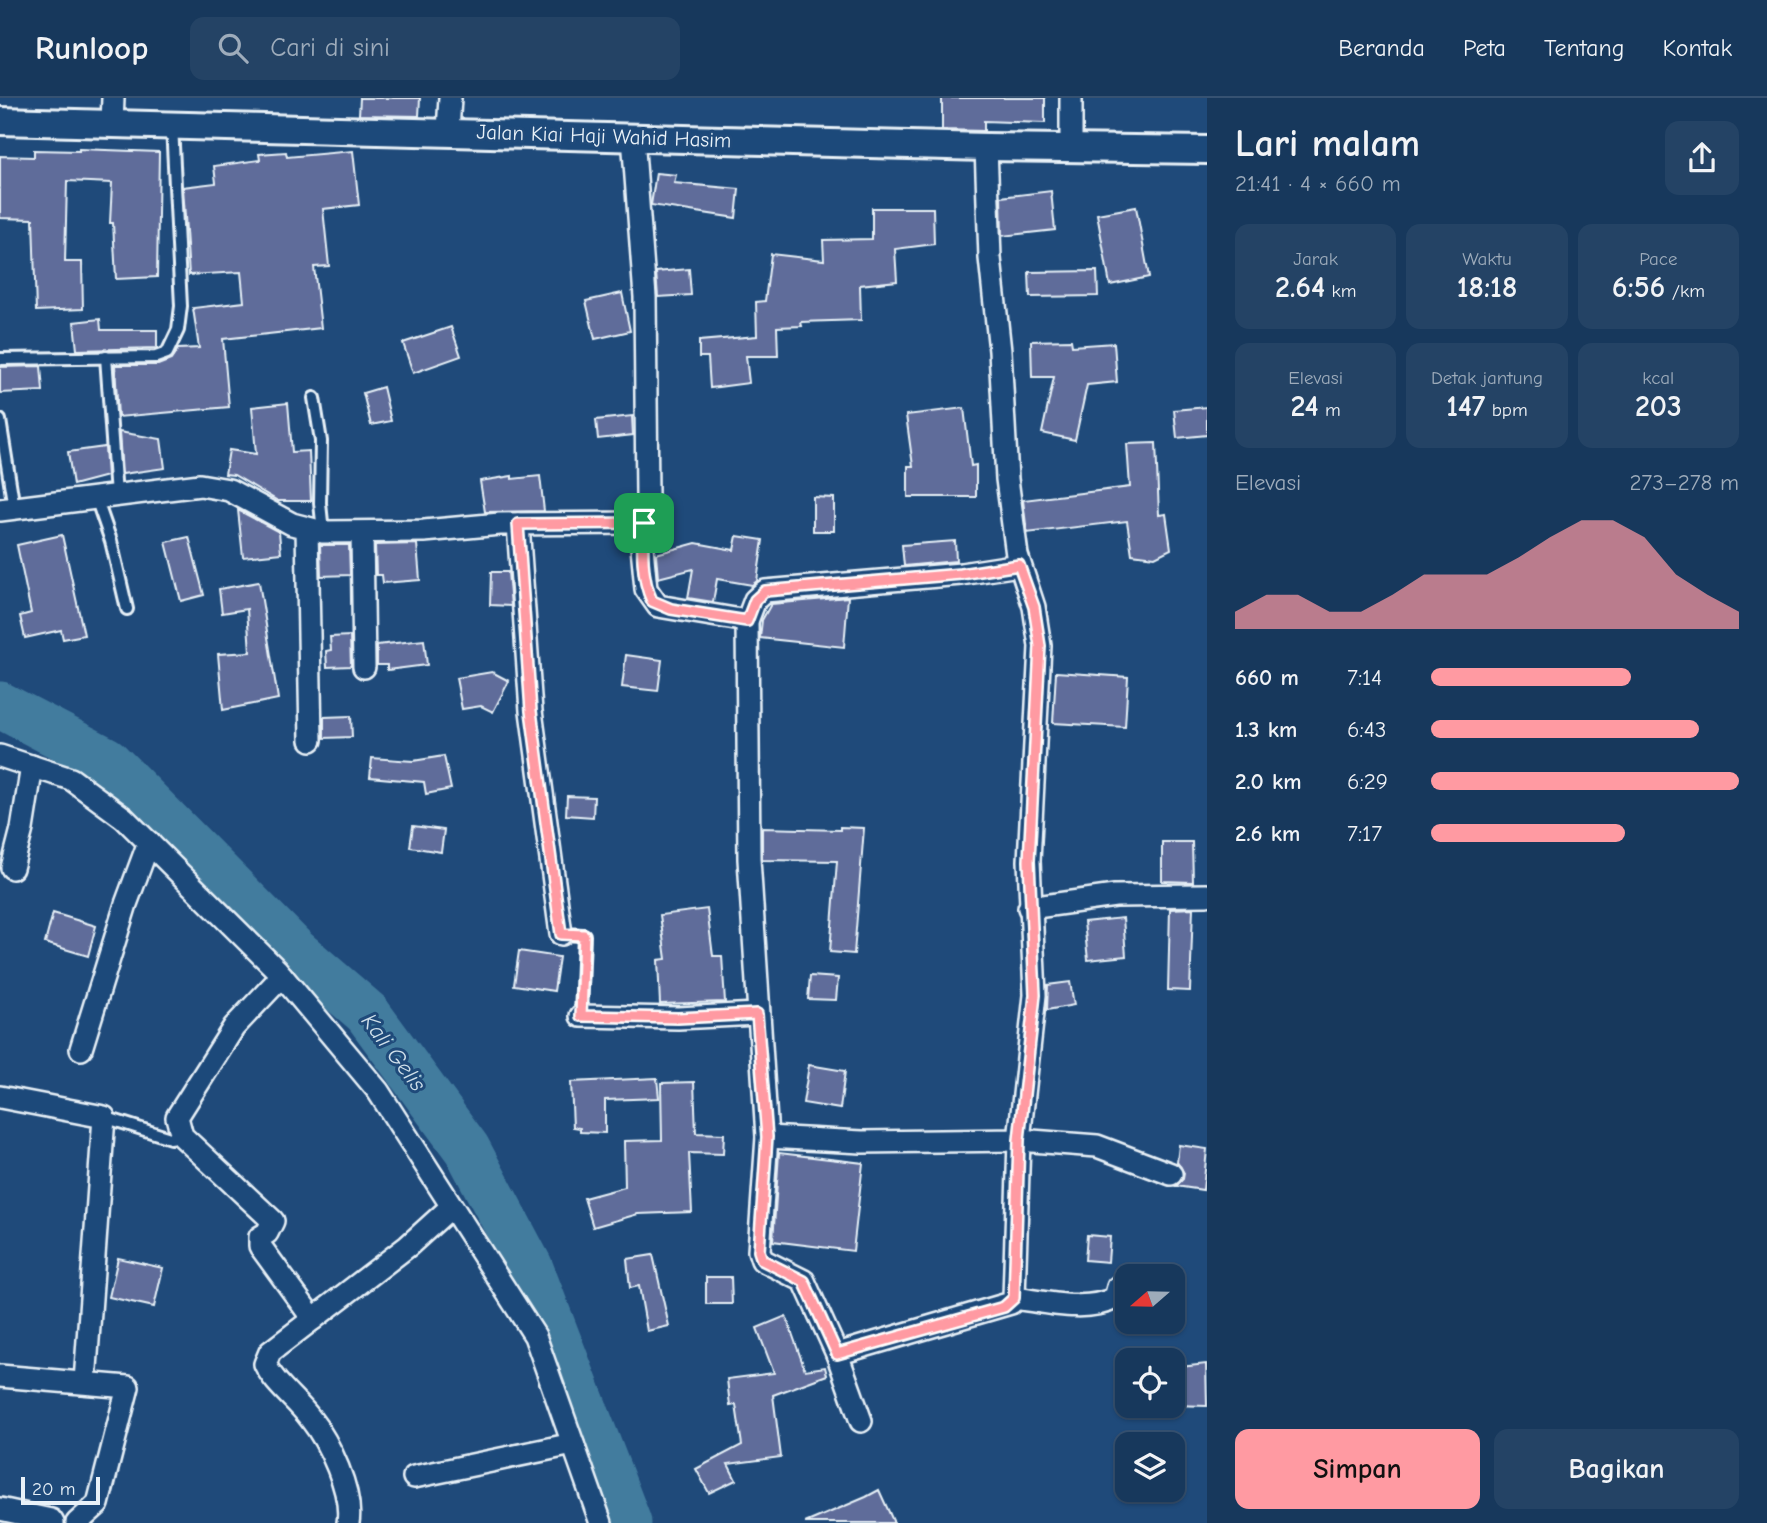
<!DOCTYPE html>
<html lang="id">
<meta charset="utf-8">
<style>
:root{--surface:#17385c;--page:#244365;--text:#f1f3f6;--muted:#9eacbb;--line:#365272;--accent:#ff9aa2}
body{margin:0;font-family:"Comic Neue",sans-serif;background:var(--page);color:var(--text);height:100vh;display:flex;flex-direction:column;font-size:26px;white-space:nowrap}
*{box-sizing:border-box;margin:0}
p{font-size:23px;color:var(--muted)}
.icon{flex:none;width:38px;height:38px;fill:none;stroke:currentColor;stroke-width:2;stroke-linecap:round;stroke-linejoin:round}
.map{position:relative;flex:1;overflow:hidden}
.details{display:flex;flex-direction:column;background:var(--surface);width:560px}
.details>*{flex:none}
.needle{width:46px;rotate:250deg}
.tools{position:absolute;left:1115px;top:1166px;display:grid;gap:14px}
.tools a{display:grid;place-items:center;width:70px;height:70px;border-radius:14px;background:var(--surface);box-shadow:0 2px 5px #0004,0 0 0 2px var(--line);font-size:35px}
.scale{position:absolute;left:21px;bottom:18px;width:79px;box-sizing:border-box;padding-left:7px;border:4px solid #e8f1f8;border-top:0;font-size:19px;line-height:24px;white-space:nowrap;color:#e8f1f8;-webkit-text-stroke:5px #1f4a7a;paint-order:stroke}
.pin{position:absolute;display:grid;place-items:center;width:60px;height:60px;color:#fff;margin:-30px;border-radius:14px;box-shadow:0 4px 10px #0006}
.round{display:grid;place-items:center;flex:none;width:74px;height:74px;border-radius:14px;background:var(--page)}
.summary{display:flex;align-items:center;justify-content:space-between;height:119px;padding:0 28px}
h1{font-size:38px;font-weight:600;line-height:52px}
.stats{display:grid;grid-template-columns:repeat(3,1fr);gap:10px;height:119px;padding:7px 28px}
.stats div{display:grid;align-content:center;border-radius:14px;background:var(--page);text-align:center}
.stats b{font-size:30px;font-weight:600}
.stats small{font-size:19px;font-weight:400}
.stats p{font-size:19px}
.chart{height:196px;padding:14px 28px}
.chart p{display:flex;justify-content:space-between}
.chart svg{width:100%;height:126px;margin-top:7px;fill:var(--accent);opacity:.7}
.primary-button{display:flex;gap:14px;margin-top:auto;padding:14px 28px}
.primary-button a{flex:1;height:80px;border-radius:14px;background:var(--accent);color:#111;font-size:28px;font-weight:600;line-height:80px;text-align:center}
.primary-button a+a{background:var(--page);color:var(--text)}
ul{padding:0 28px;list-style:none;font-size:23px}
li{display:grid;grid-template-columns:112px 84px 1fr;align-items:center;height:52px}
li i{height:18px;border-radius:9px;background:var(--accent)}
header{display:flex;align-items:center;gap:42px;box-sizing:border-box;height:98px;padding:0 35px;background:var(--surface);border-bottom:2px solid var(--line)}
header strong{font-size:33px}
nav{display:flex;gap:38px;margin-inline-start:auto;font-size:24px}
.search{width:490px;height:63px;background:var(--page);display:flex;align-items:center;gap:18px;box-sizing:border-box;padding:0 24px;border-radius:14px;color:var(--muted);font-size:26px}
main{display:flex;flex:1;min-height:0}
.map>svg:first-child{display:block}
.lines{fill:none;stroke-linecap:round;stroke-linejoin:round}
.river{stroke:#437b9e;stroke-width:47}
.building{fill:#5e6c9a;stroke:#e8f1f8;stroke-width:2}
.service-casing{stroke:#e8f1f8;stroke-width:16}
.minor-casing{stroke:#e8f1f8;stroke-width:26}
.tertiary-casing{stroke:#e8f1f8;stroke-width:32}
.service{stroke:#1f4a7a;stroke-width:10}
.minor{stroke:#1f4a7a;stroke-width:21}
.tertiary{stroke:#1f4a7a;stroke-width:26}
.route-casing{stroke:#fff;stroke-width:14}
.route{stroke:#ff9aa2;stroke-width:9}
.labels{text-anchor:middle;stroke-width:6;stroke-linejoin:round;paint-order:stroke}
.street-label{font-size:21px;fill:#e8f1f8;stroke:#1f4a7a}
.water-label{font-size:23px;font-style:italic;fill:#cfdfea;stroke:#1f4a7a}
</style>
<header>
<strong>Runloop</strong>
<div class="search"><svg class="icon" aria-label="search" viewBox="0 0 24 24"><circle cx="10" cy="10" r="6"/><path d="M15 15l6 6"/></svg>Cari di sini</div>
<nav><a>Beranda</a><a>Peta</a><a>Tentang</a><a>Kontak</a></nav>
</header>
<main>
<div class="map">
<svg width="1207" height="1425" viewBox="0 0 1207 1425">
<rect width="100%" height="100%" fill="#1f4a7a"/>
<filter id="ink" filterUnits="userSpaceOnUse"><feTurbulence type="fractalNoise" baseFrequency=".0143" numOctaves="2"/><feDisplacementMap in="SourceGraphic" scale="14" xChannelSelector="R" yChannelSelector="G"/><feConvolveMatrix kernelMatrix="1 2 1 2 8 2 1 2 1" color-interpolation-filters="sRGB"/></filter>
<g filter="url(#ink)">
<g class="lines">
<polyline class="river" points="0,607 106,662 295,853 367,915 467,1051 529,1168 628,1425"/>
</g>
<g class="building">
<polygon points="360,0 420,0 419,18 359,17"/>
<polygon points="942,0 1045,0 1045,25 984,23 984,33 942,32"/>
<polygon points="79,51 159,54 157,179 116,181 113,125 110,125 112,85 67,83 65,164 82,164 83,211 36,213 33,121 0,120 0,58 34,59 34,52 79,53"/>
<polygon points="353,53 359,107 323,111 329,168 314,169 321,230 223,241 229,309 118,319 115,267 158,267 171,262 178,251 199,250 193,210 244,204 241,174 189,177 183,89 216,85 214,68 260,62 259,56 286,54 287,59"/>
<polygon points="656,75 676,77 674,85 739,91 736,120 651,107"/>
<polygon points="1051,93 1055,132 1002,138 1001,99"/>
<polygon points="1136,109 1149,179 1110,187 1097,116"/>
<polygon points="872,110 933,110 934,146 895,151 897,183 860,187 861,222 801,224 802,228 777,229 778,258 746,258 749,285 710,290 708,259 699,259 699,243 757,238 756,204 765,203 771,156 824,162 823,142 872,141"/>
<polygon points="689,171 691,197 658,199 656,174"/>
<polygon points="1097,173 1098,198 1030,199 1029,174"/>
<polygon points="622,195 630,233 595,241 586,203"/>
<polygon points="100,221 101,232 157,232 157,250 77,252 74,224"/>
<polygon points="451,229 461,258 413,275 403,245"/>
<polygon points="1071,242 1072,248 1114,245 1117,284 1087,287 1075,342 1042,335 1054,279 1032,279 1031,243"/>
<polygon points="41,268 43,293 0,295 0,269"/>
<polygon points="383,289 391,323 371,327 363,295"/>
<polygon points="288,305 292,354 309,353 311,403 278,403 234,377 225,376 229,352 256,356 252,309"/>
<polygon points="1207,309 1207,337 1177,340 1174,312"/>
<polygon points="964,310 971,368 976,367 976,399 908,399 908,368 913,368 906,317"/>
<polygon points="632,318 633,337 598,341 596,322"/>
<polygon points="119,334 161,341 165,370 122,376"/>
<polygon points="1156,345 1159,417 1166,416 1171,451 1155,459 1132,456 1127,423 1027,435 1023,402 1130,389 1127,346"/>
<polygon points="105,349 107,378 73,387 68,354"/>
<polygon points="512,378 512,381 540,378 544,413 485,414 480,383"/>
<polygon points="813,399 834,400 834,433 813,433"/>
<polygon points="238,412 279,434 281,455 243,459"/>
<polygon points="62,437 84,537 63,541 61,532 25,540 20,518 31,515 17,447"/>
<polygon points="737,438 763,442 757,483 752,487 717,481 713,504 688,500 693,471 658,480 656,456 696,445 734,452"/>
<polygon points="189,439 204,497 181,503 166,444"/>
<polygon points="955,443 956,463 904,468 902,447"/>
<polygon points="417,446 420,482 383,485 382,477 376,477 375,447"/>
<polygon points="320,447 349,447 350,477 321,478"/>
<polygon points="491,474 508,474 511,508 490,507"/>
<polygon points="259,484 278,601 223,612 218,556 250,554 247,511 222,515 219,491"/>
<polygon points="848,499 844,549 760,540 762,522 771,506"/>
<polygon points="350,538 351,568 327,569 326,553 331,552 330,539"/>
<polygon points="424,542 427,567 387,572 387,567 377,567 377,547"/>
<polygon points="626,557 662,562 658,593 622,589"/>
<polygon points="492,574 509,583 493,614 481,608 462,611 456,580"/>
<polygon points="1056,574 1128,579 1125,629 1053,625"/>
<polygon points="351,618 352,639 324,640 324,619"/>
<polygon points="444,658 451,691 426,696 424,684 370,679 372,660 413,663"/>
<polygon points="567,698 594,699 593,719 566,717"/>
<polygon points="413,728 444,732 441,754 410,749"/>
<polygon points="840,729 864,730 854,856 830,854 837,763 762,762 762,730 840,732"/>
<polygon points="1162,744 1192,744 1193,784 1162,783"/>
<polygon points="1193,810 1190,893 1168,892 1170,811"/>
<polygon points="707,811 713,858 722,858 725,904 660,906 658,862 666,861 660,817"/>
<polygon points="53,815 96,828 88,858 45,845"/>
<polygon points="1123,820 1126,858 1088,862 1084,824"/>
<polygon points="519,853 559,859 554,893 514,887"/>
<polygon points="810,878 838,880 836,902 808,901"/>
<polygon points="1070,884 1074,907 1047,912 1048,887"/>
<polygon points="809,967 845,973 840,1011 803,1005"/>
<polygon points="657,980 659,1000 605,1002 605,1035 580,1034 580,1030 573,1029 571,984"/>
<polygon points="694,984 696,1035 724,1036 723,1056 689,1055 692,1114 638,1116 593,1129 584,1100 625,1089 624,1043 662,1042 661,985"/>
<polygon points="1179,1047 1207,1051 1203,1092 1176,1088 1183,1081 1184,1075 1177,1064"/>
<polygon points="779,1055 863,1065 853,1153 773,1143"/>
<polygon points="1087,1137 1110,1139 1108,1164 1085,1162"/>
<polygon points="653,1157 669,1228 647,1233 639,1188 630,1190 627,1161"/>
<polygon points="118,1160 163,1170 154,1209 109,1199"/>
<polygon points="706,1179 731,1179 732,1206 706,1206"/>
<polygon points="786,1218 805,1272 825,1269 827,1277 773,1297 781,1359 728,1366 736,1382 709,1395 696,1371 742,1347 736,1307 730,1308 727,1281 774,1275 757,1230"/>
<polygon points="1206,1266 1207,1308 1172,1307 1172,1270"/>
<polygon points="879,1392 894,1425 805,1425 866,1399"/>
</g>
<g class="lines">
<defs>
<g id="service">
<polyline points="106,259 116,397"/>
<polyline points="0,261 156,259 167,255 178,232 181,208 172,27"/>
<polyline points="314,300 321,343 320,405 323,434"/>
<polyline points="0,322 14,410"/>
<polyline points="96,400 111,443 127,511"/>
<polyline points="561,836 584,837 581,918"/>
<polyline points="104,1019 170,1040 182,1038"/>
</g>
<g id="minor">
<polyline points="1071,0 1071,50"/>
<polyline points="112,26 113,0"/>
<polyline points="448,33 450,0"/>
<polyline points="633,39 645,199 647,398 642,449 646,491 658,508 747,523"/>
<polyline points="0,412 200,387 229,392 292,426 323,434 424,433 500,426 644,425"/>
<polyline points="518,426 531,613 561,836"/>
<polyline points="307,430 311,642"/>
<polyline points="362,435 364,569"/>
<polyline points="1019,467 961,476 765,493 755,502 747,523 749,761 767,1039 759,1153 762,1162 804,1183 837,1256 1011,1205 1014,1200 1019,1042 1097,1048 1171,1076"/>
<polyline points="0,658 71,681 124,720 277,872 378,993 535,1238 601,1425"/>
<polyline points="12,770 22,731 32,668"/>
<polyline points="1029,810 1115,798 1207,797"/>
<polyline points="282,878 234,929 177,1019 182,1038 273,1123 267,1135 260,1139 260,1148 313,1221"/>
<polyline points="581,918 678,920 757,916"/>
<polyline points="81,951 126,806 149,744"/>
<polyline points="0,999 104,1019 85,1284"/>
<polyline points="767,1039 862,1044 1019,1042 1035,897 1029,763 1040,548 1034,509 1017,457 1007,381 1000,253 990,160 986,49"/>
<path d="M 1014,1200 C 1045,1204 1087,1215 1115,1200 L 1118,1189"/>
<polyline points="837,1256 861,1323"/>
<polyline points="0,1278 128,1289 98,1406 77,1425"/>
<polyline points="414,1379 573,1346"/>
<polyline points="0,1411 51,1422 53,1425"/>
<path d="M 348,1425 C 353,1394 329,1344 310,1320 C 296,1301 275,1287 265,1266 L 270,1254 L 408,1148 L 451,1109"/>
</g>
<polyline id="tertiary" points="0,23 986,49 1207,52"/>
</defs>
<use href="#service" class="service-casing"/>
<use href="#minor" class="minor-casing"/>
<use href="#tertiary" class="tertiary-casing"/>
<use href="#service" class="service"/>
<use href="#minor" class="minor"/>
<use href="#tertiary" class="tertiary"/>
</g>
</g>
<g class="lines" filter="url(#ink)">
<defs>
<path id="route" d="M 644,425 C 642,450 641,479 652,503 L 671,511 L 747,523 L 755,502 L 765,493 L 961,476 L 1019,467 L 1034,509 L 1040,548 L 1029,763 L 1035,897 L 1019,1042 L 1014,1200 L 1004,1209 L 837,1256 L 804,1183 L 762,1162 L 759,1153 L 767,1039 L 757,916 L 678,920 L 581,918 L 584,837 L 561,836 L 531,613 L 518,426 Z"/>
</defs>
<use href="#route" class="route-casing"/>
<use href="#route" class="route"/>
</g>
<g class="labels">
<g class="street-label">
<text transform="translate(604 38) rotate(2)" y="7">Jalan Kiai Haji Wahid Hasim</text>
</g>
<g class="water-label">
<text transform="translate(394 954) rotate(53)" y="8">Kali Gelis</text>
</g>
</g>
</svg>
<div class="tools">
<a><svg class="needle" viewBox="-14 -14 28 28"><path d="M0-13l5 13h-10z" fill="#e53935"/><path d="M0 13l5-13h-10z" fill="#9eacbb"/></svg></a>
<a><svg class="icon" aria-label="locate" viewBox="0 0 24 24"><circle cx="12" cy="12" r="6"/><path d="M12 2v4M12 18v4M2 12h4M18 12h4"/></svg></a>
<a><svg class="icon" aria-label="layers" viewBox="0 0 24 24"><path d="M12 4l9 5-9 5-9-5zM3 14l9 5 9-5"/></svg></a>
</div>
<div class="scale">20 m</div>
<div class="pin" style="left:644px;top:425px;background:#1e9e55"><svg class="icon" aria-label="arrive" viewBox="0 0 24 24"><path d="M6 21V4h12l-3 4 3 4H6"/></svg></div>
</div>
<section class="details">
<div class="summary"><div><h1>Lari malam</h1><p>21:41 · 4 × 660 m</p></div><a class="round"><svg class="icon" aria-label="share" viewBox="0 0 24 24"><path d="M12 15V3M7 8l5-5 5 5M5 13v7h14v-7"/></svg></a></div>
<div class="stats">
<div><p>Jarak</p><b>2.64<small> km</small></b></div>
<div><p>Waktu</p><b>18:18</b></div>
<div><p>Pace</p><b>6:56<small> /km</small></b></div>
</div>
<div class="stats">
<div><p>Elevasi</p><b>24<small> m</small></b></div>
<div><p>Detak jantung</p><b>147<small> bpm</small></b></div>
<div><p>kcal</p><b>203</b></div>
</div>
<div class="chart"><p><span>Elevasi</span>273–278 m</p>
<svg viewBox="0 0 160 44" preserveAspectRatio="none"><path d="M0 44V38L10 32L20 32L30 38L40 38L50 32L60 25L70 25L80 25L90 19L100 12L110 6L120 6L130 12L140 25L150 32L160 38V44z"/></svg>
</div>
<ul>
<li><b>660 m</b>7:14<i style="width:65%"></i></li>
<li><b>1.3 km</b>6:43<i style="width:87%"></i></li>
<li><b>2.0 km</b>6:29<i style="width:100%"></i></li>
<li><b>2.6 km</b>7:17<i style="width:63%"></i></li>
</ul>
<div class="primary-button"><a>Simpan</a><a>Bagikan</a></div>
</section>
</main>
